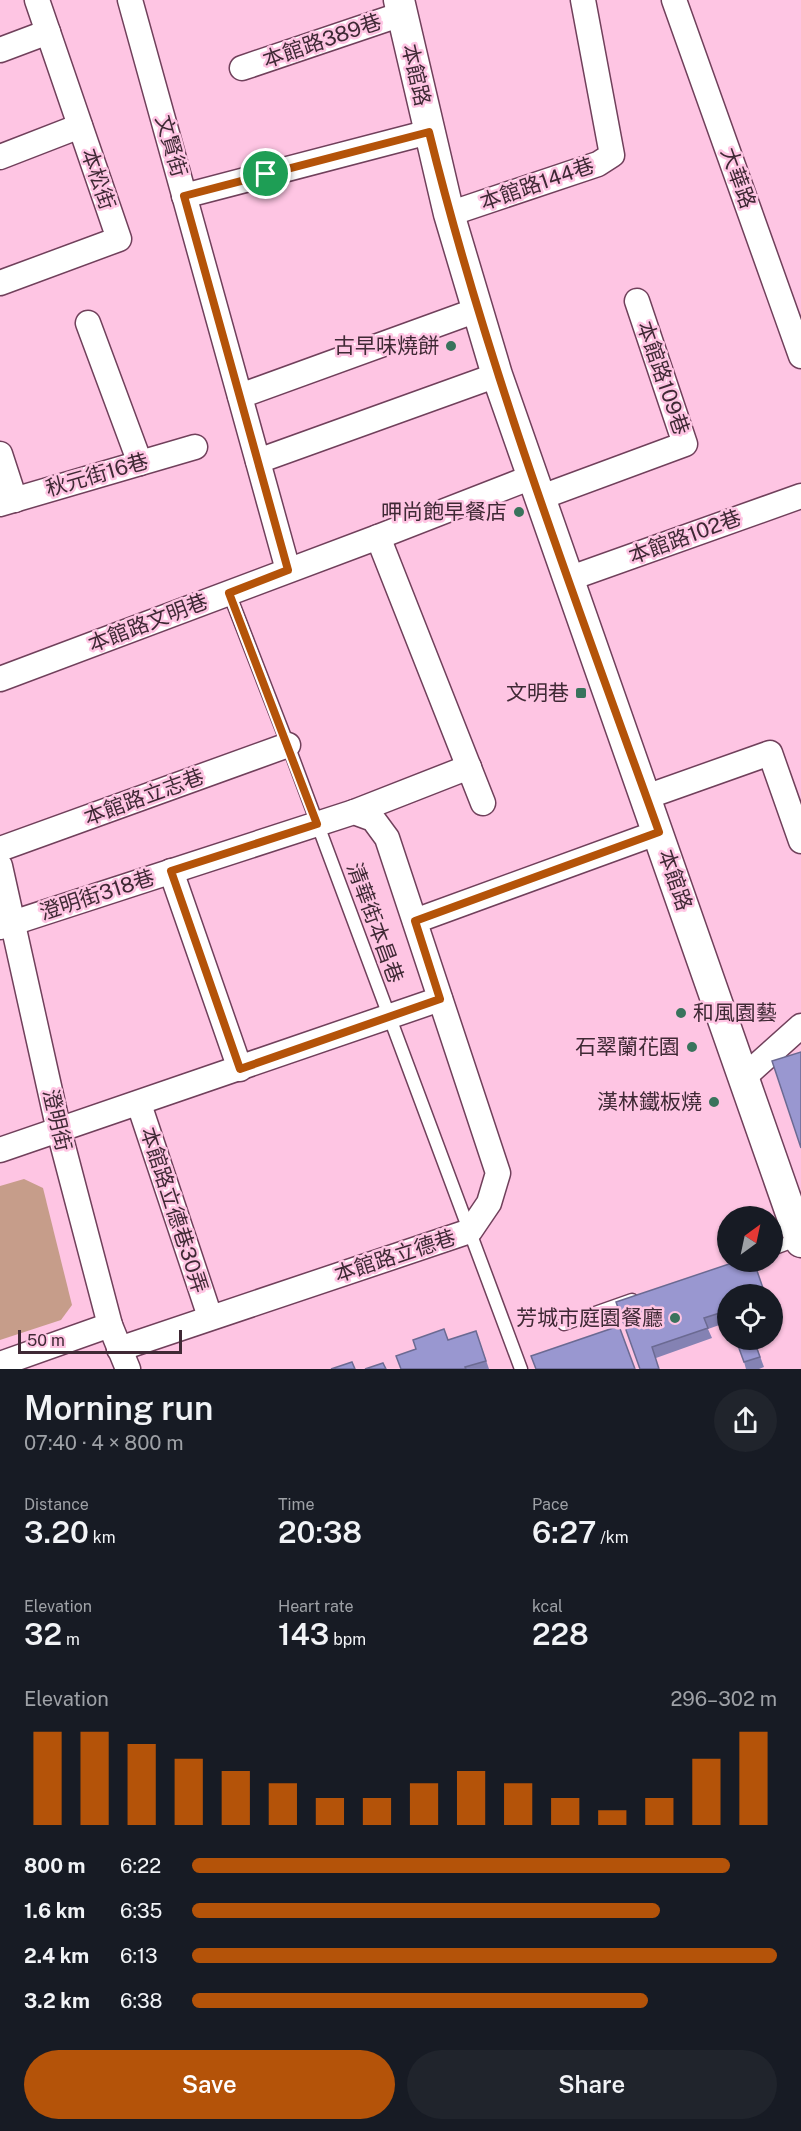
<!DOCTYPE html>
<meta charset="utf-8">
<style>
:root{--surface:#171b24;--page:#20242c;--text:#f1f3f6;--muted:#9ea1a6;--accent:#b45309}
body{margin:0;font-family:"Public Sans","Noto Sans TC",sans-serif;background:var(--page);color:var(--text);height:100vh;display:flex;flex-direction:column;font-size:22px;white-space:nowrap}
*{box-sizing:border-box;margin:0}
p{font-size:20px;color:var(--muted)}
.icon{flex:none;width:33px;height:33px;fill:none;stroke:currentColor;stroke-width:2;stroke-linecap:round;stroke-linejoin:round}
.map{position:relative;height:1369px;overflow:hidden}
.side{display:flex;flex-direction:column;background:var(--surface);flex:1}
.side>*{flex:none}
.needle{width:39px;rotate:33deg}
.buttons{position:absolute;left:717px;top:1206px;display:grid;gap:12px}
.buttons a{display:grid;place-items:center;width:66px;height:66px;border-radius:50%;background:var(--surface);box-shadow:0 2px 4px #0004;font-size:30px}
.scale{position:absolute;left:18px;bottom:15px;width:164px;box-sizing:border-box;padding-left:6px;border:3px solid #3f2935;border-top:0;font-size:16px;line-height:21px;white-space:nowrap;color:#3f2935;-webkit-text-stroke:4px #fec5e3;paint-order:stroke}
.pin{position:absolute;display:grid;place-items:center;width:51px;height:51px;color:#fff;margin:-26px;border:3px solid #fff;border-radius:50%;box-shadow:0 2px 6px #0007}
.round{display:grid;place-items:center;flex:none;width:63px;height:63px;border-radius:32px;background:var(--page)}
.summary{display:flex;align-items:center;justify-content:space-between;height:102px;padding:0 24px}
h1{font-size:33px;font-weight:600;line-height:45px}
.metrics{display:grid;grid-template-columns:repeat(3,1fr);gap:9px;height:102px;padding:6px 24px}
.metrics div{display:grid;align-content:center}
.metrics b{font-size:30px;font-weight:600}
.metrics small{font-size:16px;font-weight:400}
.metrics p{font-size:16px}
.chart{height:168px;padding:12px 24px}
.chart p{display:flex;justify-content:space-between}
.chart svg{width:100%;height:108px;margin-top:6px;stroke:var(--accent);stroke-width:6}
.action{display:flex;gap:12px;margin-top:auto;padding:12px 24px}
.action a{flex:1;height:69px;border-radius:36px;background:var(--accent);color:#fff;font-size:24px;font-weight:600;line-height:69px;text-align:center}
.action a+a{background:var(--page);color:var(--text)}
ul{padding:0 24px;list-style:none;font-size:20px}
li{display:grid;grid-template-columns:96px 72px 1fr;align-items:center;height:45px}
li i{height:15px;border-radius:8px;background:var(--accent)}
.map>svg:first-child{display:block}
.green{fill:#c69d8a}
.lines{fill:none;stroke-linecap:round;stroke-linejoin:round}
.service-casing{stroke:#70405b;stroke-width:15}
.minor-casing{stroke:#70405b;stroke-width:27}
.tertiary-casing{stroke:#70405b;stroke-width:33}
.service{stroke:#fff;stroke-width:12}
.minor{stroke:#fff;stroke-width:24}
.tertiary{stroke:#fff;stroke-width:30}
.wall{fill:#8482b3}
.building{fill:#9997d0;stroke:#6b6a92;stroke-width:1.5}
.route-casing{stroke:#fff;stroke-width:12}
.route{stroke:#b45309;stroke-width:8}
.poi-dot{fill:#39735c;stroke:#fec5e3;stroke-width:2}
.labels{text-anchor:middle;stroke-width:5;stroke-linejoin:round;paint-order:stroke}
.street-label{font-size:21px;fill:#3f2935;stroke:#fec5e3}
.poi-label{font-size:21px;fill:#3f2935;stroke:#fec5e3;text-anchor:end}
</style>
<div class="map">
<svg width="801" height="1369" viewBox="0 0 801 1369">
<rect width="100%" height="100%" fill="#fec5e3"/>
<polygon class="green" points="24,1179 43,1188 72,1305 61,1320 0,1340 0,1186"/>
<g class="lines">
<defs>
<g id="service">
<polyline points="229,593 288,745 521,1369"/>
<polyline points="772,1249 799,1239"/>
<polyline points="564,1324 632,1300"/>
</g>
<g id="minor">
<polyline points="130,0 288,570"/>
<polyline points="674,0 801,356"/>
<polyline points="0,50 48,32"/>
<polyline points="242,68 402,14"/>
<polyline points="0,157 80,126"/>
<polyline points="184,196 429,132"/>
<polyline points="449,214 598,164 612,155 583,0"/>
<polyline points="0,283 119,239 37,0"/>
<polyline points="88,323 140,463"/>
<polyline points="240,396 477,310"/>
<polyline points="0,454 15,500"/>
<polyline points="258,461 497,375"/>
<polyline points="539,498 685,444 637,301"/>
<polyline points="0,504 195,447"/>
<polyline points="378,537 483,803"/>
<polyline points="568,579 801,496"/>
<polyline points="0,679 378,537 532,477"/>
<polyline points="646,797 770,753 801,841"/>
<polyline points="354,812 469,767"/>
<polyline points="0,849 288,745"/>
<polyline points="0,866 59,1131 110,1325 128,1369"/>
<polyline points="171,871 240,1069"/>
<polyline points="415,921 659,832"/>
<polyline points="0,927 354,812 373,819 387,838 498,1173 489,1203 470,1231 119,1349"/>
<polyline points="744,1077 801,1026"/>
<polyline points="139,1104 210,1317"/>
<polyline points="0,1150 440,999"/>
<polyline points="0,1364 110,1325"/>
</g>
<polyline id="tertiary" points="399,0 449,214 497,375 801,1242"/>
</defs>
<use href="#service" class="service-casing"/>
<use href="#minor" class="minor-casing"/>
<use href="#tertiary" class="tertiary-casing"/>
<use href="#service" class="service"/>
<use href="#minor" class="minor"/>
<use href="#tertiary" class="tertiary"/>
</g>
<g class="wall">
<polygon points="728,1294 728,1322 708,1329 712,1338 656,1358 616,1302"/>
<polygon points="772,1315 776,1325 772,1326"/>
<polygon points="476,1331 489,1369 401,1369 448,1340"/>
<polygon points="754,1340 764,1367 759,1369 746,1369 744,1362"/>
</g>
<g class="building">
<polygon points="801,1052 801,1148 772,1061"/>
<polygon points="735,1262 754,1262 765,1294 728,1294 728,1316 726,1311 704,1318 708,1328 652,1347 659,1369 640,1369 616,1302"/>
<polygon points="619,1326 635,1369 536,1369 531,1356"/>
<polygon points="444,1329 448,1340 476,1331 486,1361 465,1367 466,1369 401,1369 396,1356 416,1349 413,1340"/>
<polygon points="736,1340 754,1340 760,1357 744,1362"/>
<polygon points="352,1362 355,1369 331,1369"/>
<polygon points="383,1363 386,1369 365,1369"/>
</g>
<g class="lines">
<defs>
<path id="route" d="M 429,132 C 488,371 576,601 659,832 L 415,921 L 440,999 L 240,1069 L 171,871 L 317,824 L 229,593 L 288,570 L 184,196 Z"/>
</defs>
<use href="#route" class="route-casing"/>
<use href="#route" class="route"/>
</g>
<g class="poi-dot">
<circle cx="451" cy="346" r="6"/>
<circle cx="519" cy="512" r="6"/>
<rect x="575" y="687" width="12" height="12" rx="3"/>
<circle cx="681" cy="1013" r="6"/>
<circle cx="692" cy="1047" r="6"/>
<circle cx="714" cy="1102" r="6"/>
<circle cx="675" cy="1318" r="6"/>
</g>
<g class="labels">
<g class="street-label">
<text transform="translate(322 41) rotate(-19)" y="7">本館路389巷</text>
<text transform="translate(416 75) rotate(77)" y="7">本館路</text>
<text transform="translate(171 146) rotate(74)" y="7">文賢街</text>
<text transform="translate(738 178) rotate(70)" y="7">大華路</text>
<text transform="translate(98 179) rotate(71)" y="7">本松街</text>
<text transform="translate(537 184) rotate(-19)" y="7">本館路144巷</text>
<text transform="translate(663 378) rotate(71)" y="7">本館路109巷</text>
<text transform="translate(97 475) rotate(-16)" y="7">秋元街16巷</text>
<text transform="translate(685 537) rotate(-20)" y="7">本館路102巷</text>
<text transform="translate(148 623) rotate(-21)" y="7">本館路文明巷</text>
<text transform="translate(144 797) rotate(-20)" y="7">本館路立志巷</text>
<text transform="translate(675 880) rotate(71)" y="7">本館路</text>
<text transform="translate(97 895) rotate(-18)" y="7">澄明街318巷</text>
<text transform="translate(375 923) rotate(70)" y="7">清華街本昌巷</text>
<text transform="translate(57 1120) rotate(77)" y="7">澄明街</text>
<text transform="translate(174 1210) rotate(72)" y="7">本館路立德巷30弄</text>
<text transform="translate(395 1256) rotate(-18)" y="7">本館路立德巷</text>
</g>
<g class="poi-label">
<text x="439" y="353">古早味燒餅</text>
<text x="507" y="519">呷尚飽早餐店</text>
<text x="569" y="700">文明巷</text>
<text x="693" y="1020" text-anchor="start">和風園藝</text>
<text x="680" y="1054">石翠蘭花園</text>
<text x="702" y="1109">漢林鐵板燒</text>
<text x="663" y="1325">芳城市庭園餐廳</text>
</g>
</g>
</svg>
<div class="buttons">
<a><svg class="needle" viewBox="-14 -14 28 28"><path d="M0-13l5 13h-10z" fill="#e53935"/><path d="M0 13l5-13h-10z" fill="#9ea1a6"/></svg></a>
<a><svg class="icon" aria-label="locate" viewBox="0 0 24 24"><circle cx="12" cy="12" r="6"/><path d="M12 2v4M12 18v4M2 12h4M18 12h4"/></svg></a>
</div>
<div class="scale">50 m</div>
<div class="pin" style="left:266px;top:174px;background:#1e9e55"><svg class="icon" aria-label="arrive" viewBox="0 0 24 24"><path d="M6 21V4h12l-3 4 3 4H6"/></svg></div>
</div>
<section class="side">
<div class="summary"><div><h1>Morning run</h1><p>07:40 · 4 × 800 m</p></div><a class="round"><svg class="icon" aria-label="share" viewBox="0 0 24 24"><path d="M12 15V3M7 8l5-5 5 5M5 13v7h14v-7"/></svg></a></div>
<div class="metrics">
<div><p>Distance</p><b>3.20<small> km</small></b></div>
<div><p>Time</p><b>20:38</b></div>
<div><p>Pace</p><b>6:27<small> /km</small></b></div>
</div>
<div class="metrics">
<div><p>Elevation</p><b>32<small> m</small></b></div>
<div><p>Heart rate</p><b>143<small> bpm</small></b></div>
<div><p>kcal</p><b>228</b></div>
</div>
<div class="chart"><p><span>Elevation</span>296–302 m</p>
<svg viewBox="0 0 160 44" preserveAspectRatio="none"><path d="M5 44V6M15 44V6M25 44V11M35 44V17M45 44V22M55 44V27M65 44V33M75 44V33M85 44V27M95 44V22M105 44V27M115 44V33M125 44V38M135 44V33M145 44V17M155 44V6"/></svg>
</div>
<ul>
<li><b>800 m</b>6:22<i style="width:92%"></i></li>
<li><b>1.6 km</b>6:35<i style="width:80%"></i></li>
<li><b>2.4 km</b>6:13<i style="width:100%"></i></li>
<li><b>3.2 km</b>6:38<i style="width:78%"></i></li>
</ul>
<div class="action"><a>Save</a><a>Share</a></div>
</section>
